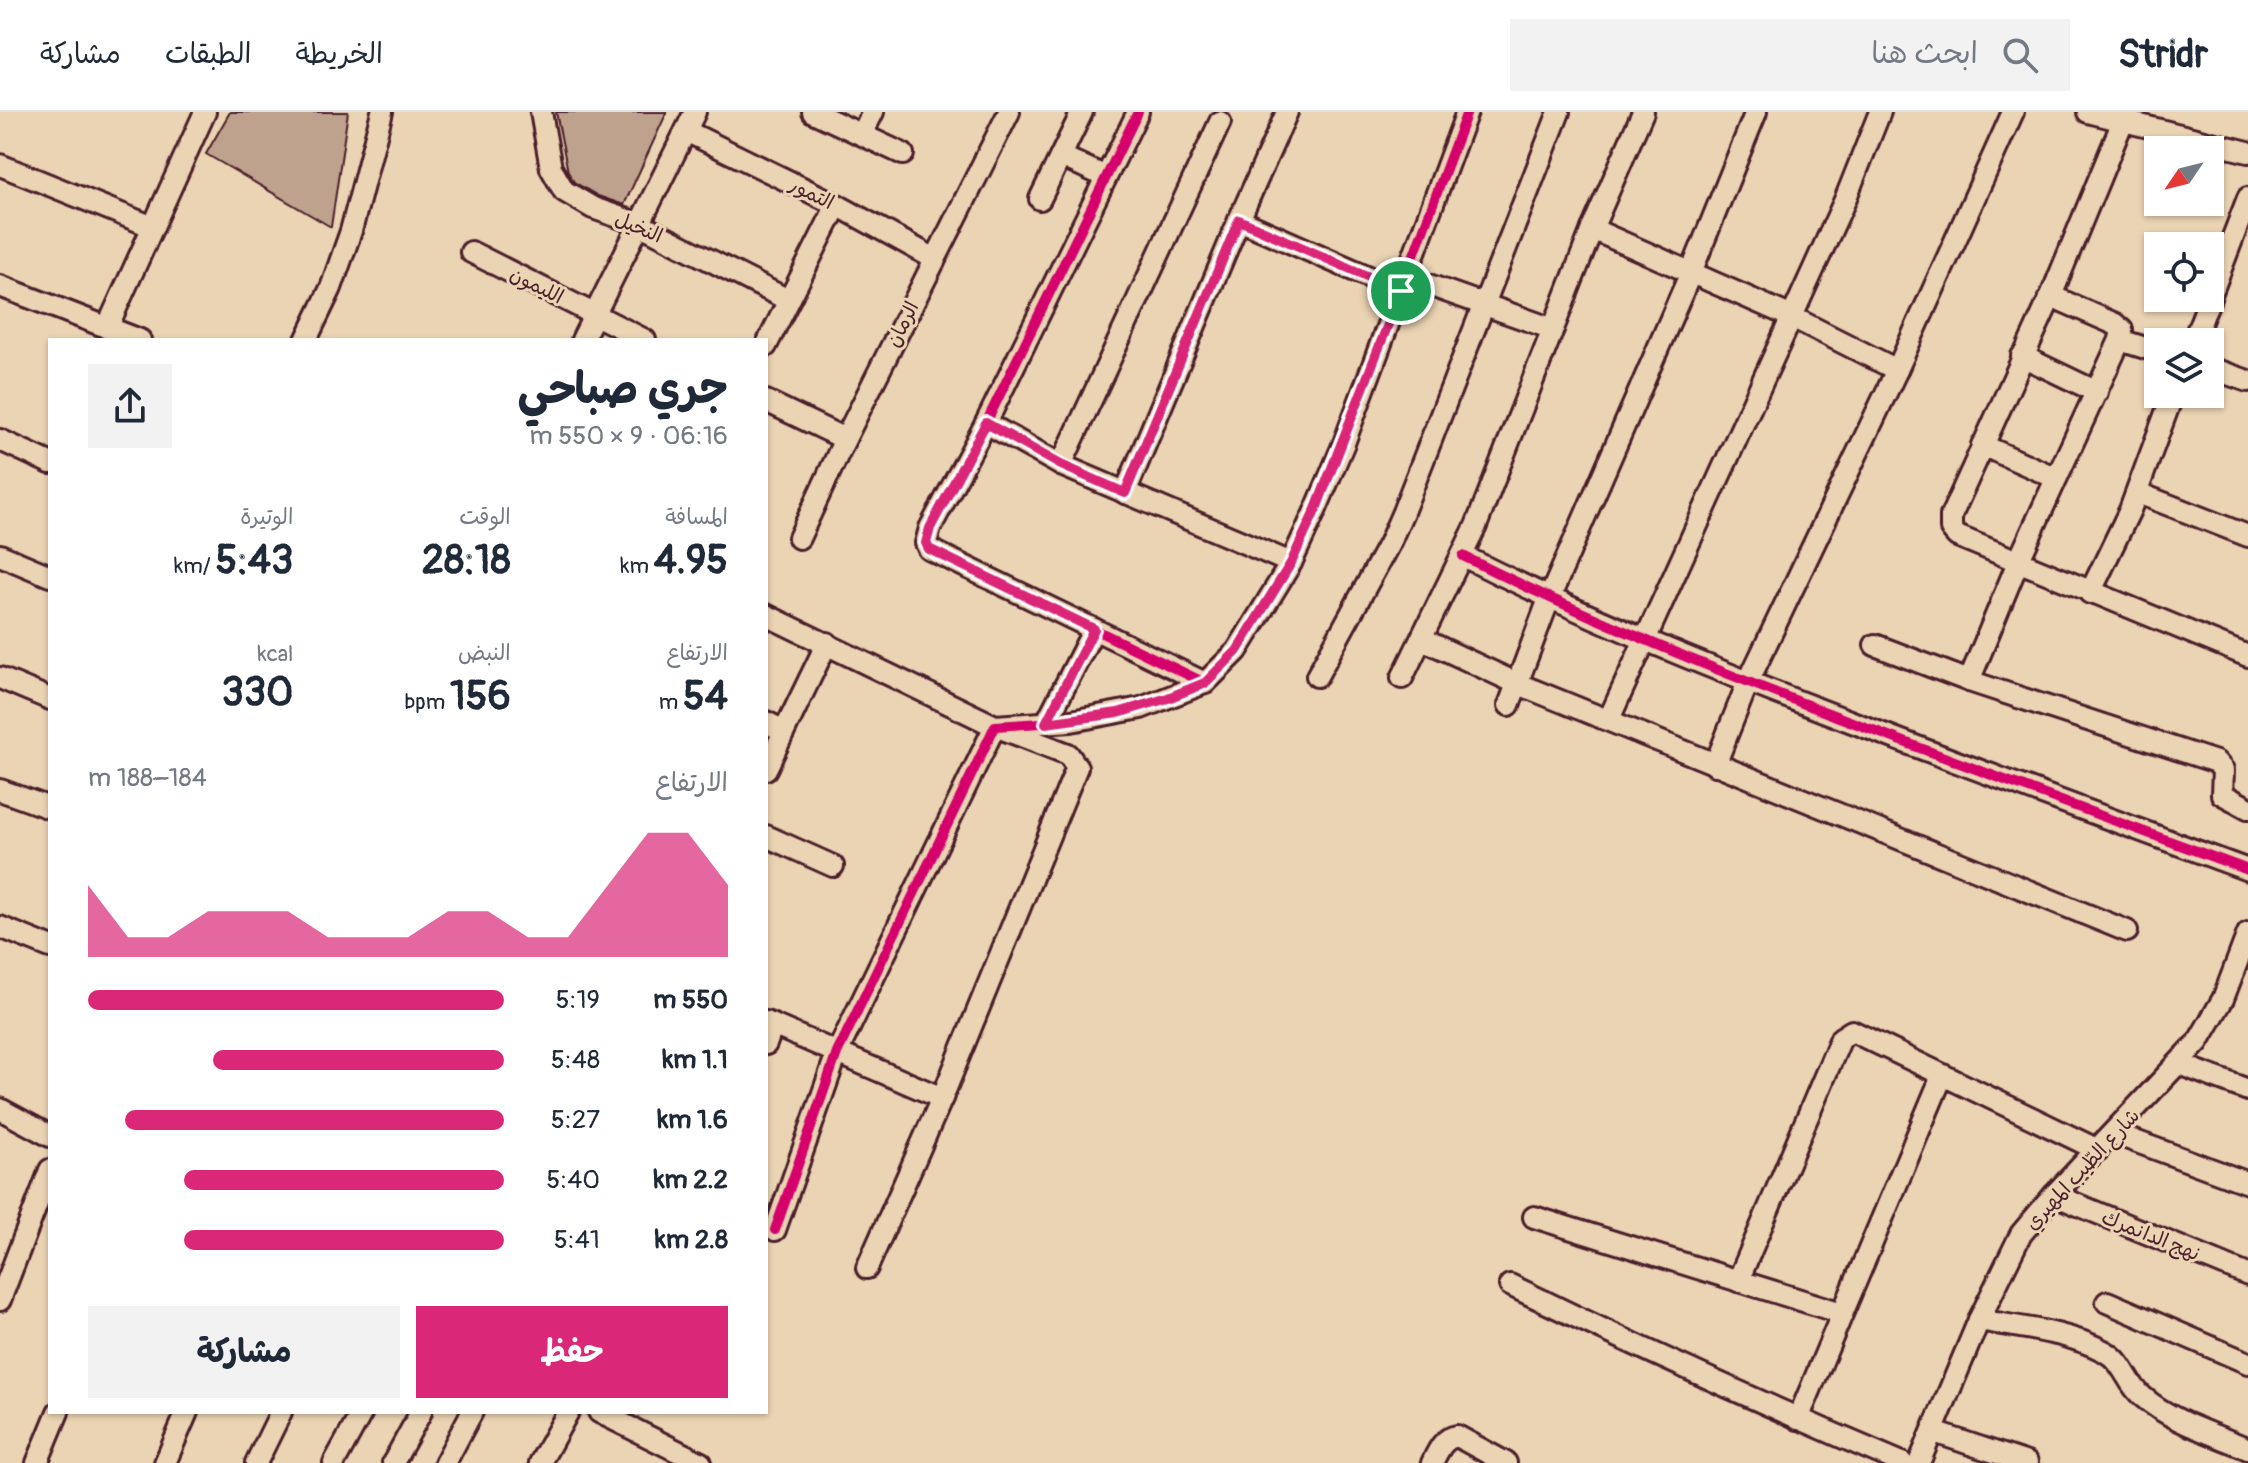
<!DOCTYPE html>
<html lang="ar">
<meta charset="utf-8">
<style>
:root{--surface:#fff;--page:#f2f2f3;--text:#1f2937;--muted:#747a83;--line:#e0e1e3;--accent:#db2777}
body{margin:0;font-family:Pangolin,"Playpen Sans Arabic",sans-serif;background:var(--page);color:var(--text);direction:rtl;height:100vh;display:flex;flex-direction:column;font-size:30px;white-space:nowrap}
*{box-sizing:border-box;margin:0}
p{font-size:26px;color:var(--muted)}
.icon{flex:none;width:44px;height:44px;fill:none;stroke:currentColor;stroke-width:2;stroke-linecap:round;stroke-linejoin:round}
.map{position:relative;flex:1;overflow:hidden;direction:ltr}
.drawer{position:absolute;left:48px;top:226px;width:720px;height:1076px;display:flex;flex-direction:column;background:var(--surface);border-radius:0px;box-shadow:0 2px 6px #0004;direction:rtl}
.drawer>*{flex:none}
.needle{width:52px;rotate:235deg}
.tools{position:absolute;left:2144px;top:24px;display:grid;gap:16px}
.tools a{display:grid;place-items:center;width:80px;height:80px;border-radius:0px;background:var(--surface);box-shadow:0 2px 6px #0004;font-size:40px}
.pin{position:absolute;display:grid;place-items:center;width:68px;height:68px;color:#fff;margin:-34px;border:4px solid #fff;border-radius:50%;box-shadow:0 2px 8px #0007}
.round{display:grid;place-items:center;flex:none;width:84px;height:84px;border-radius:0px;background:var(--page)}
.overview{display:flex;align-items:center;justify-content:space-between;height:136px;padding:0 40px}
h1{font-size:44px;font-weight:700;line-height:60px}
.stats{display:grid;grid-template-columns:repeat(3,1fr);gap:12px;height:136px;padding:8px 40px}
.stats div{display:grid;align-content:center}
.stats b{font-size:40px;font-weight:700}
.stats small{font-size:22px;font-weight:400}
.stats p{font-size:22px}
.chart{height:224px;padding:16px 40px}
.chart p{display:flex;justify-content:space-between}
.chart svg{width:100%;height:144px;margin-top:8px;fill:var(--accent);opacity:.7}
.primary-button{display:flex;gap:16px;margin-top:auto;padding:16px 40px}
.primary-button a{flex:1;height:92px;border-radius:0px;background:var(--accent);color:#fff;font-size:32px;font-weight:700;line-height:92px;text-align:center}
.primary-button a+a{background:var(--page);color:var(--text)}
ul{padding:0 40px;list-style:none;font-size:26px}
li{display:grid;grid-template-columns:128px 96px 1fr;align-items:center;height:60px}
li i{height:20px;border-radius:10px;background:var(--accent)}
header{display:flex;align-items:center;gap:48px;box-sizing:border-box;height:112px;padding:0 40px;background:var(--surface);border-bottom:2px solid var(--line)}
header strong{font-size:38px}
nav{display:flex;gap:44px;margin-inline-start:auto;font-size:28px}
.search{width:560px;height:72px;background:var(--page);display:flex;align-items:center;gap:20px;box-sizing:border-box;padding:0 28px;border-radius:0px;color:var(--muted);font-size:30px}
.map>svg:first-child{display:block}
.building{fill:#bea28d;stroke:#4a1f2b;stroke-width:2}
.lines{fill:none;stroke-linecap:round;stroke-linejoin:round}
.minor-casing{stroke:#4a1f2b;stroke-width:26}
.minor{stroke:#ebd4b3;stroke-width:20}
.cycleway-casing{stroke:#ebd4b3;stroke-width:15}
.cycleway{stroke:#d6006c;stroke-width:10}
.route-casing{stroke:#fff;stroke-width:16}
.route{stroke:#db2777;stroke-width:10}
.labels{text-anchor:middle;stroke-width:6;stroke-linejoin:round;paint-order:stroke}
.street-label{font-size:20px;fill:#4a1f2b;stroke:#ebd4b3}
</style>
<header>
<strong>Stridr</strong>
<div class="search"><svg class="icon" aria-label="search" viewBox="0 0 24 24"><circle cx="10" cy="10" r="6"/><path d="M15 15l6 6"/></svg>ابحث هنا</div>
<nav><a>الخريطة</a><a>الطبقات</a><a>مشاركة</a></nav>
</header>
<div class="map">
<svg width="2248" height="1351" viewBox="0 0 2248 1351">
<rect width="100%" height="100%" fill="#ebd4b3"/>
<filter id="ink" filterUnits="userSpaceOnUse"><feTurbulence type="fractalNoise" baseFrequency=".0125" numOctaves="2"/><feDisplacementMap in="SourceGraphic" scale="16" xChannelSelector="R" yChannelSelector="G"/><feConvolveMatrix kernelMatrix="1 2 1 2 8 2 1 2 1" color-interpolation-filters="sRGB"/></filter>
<g filter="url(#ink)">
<g class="building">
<polygon points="230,0 348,0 331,115 206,42"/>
<polygon points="556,0 667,0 624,93 598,84 574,70 568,60"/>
</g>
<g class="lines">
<defs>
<g id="minor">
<polyline points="541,0 551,56 564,79 593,96 639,112 788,188"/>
<polyline points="813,0 903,42"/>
<polyline points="1138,0 986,311 930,416 926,431 929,437 1205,571"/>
<polyline points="2088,0 2248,40"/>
<polyline points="2123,9 2051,184 1951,404 1951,417 1957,424 2248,544"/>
<polyline points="686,19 837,93 935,147"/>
<polyline points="862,22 873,0"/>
<polyline points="1061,44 1106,65"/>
<polyline points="0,53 153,115"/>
<polyline points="1040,87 1082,0"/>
<polyline points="1239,108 1401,179"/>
<polyline points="1592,117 1792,205 1897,258"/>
<polyline points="471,140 645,228"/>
<polyline points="1406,165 1553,217"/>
<polyline points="0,174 140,228"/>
<polyline points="2051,184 2115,212 2122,218 2120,228"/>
<polyline points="2210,185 2248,86"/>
<polyline points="107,216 205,0"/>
<polyline points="306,228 331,176 351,119 382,0"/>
<polyline points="582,228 695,0"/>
<polyline points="2193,230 2210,186"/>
<polyline points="766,234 837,93"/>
<polyline points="2022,244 2097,280"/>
<polyline points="2210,256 2248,269"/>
<polyline points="766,289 845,327"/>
<polyline points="986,311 1061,353 1291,451"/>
<polyline points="0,328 50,351"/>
<polyline points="1982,333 2056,366"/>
<polyline points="1061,353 1220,10"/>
<polyline points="1125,381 1239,108 1287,0"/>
<polyline points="2138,381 2248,424"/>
<polyline points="799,426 845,327 1009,0"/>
<polyline points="0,443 50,464"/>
<path d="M 1463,444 C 1592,509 1725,562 1860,613 C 1989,663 2118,710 2248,758"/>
<polyline points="2090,481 2130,398 2173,282"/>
<polyline points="766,503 995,614 1068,642 1077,655 942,986 867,1156"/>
<polyline points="1422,527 1516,571 2127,819"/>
<polyline points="1875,533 1969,569 2216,650 2223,658 2222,682 2248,696"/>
<polyline points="1317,564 1389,432 1403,400 1559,0"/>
<polyline points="0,566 50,587"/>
<polyline points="1402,566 1476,414 1592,117 1643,0"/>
<polyline points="1969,569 2018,450 2120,228 2158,240"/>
<polyline points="1509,593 1549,487 1692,158 1756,0"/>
<polyline points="1609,607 1845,88 1880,0"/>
<polyline points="766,610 784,619"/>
<polyline points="1046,611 1094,517"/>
<polyline points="1715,653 1748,570 1897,258 2013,0"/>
<polyline points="766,657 827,531"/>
<polyline points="0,678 50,696"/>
<polyline points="766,724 833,754"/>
<polyline points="0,815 50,835"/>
<polyline points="766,910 942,986"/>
<polyline points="766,932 773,913"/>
<polyline points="2179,952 2248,978"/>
<polyline points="0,997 50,1024"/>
<polyline points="2113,1021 2248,1071"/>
<polyline points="2054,1083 2248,1163"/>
<polyline points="1534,1105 1842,1201"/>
<polyline points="775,1118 837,941 995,614 1071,609 1141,596 1205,571 1237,539 1291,451 1316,397 1344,331 1467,0"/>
<polyline points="1738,1169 1841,926 1852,919 2098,1038"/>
<path d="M 1510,1173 C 1639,1236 1770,1295 1902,1351"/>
<polyline points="0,1188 50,1058"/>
<polyline points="2107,1190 2248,1251"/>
<path d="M 1979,1208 C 2020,1216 2066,1219 2104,1239 C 2125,1250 2126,1271 2143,1285 C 2172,1310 2214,1322 2248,1337"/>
<polyline points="599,1300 701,1351"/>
<polyline points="1798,1307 1942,964"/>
<polyline points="1934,1320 2027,1351"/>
<polyline points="37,1351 58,1300"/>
<polyline points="165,1351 187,1300"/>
<polyline points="256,1351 281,1300"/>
<polyline points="334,1351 362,1300"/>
<polyline points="393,1351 421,1300"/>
<polyline points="445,1351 472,1300"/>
<polyline points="540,1351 568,1300"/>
<path d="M 1432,1351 C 1438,1339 1443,1326 1457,1324 L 1506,1351"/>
<polyline points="1919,1351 1979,1208 2021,1122 2054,1083 2198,930 2223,887 2248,821"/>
</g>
</defs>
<use href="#minor" class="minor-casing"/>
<use href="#minor" class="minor"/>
<defs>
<g id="cycleway">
<polyline points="1138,0 986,311 930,416 926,431 929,437 1205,571"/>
<path d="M 1463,444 C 1592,509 1725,562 1860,613 C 1989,663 2118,710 2248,758"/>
<polyline points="775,1118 837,941 995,614 1071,609 1141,596 1205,571 1237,539 1291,451 1316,397 1344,331 1467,0"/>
</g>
</defs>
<use href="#cycleway" class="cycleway-casing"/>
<use href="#cycleway" class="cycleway"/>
</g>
</g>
<g class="lines" filter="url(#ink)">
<defs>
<polygon id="route" points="1239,108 1401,179 1316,397 1291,451 1237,539 1205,571 1168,586 1118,601 1046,611 1094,517 929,437 926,431 930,416 986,311 1061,353 1125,381"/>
</defs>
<use href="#route" class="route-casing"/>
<use href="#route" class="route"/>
</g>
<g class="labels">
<g class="street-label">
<text transform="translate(812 81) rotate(27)" y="7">التمور</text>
<text transform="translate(639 115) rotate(23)" y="7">النخيل</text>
<text transform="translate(537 173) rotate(27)" y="7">الليمون</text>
<text transform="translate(902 212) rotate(-63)" y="7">الرمان</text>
<text transform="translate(2082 1057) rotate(-47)" y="7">شارع الطّيب المهيري</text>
<text transform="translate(2151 1123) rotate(22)" y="7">نهج الدانمرك</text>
</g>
</g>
</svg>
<div class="tools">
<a><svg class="needle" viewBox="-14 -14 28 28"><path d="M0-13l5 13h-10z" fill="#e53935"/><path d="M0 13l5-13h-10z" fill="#747a83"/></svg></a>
<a><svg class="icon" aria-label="locate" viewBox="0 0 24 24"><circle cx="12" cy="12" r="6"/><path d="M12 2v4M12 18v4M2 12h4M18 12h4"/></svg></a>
<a><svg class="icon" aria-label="layers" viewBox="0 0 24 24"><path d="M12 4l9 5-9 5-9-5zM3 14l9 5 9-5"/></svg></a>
</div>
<div class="pin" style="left:1401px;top:179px;background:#1e9e55"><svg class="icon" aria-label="arrive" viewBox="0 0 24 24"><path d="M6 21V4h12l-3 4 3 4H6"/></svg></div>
<section class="drawer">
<div class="overview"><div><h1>جري صباحي</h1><p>06:16 · 9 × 550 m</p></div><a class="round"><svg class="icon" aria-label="share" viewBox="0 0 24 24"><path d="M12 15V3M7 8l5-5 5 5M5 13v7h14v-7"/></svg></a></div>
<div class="stats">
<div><p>المسافة</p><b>4.95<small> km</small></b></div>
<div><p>الوقت</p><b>28:18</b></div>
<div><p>الوتيرة</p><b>5:43<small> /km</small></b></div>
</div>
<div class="stats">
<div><p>الارتفاع</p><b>54<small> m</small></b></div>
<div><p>النبض</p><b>156<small> bpm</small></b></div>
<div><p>kcal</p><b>330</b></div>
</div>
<div class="chart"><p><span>الارتفاع</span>184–188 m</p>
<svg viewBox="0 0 160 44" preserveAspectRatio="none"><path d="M0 44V22L10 38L20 38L30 30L40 30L50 30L60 38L70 38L80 38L90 30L100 30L110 38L120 38L130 22L140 6L150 6L160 22V44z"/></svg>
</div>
<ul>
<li><b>550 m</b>5:19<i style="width:100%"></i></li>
<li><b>1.1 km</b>5:48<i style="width:70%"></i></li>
<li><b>1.6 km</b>5:27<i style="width:91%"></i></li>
<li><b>2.2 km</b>5:40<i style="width:77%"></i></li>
<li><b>2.8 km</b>5:41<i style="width:77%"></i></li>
</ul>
<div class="primary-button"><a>حفظ</a><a>مشاركة</a></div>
</section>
</div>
